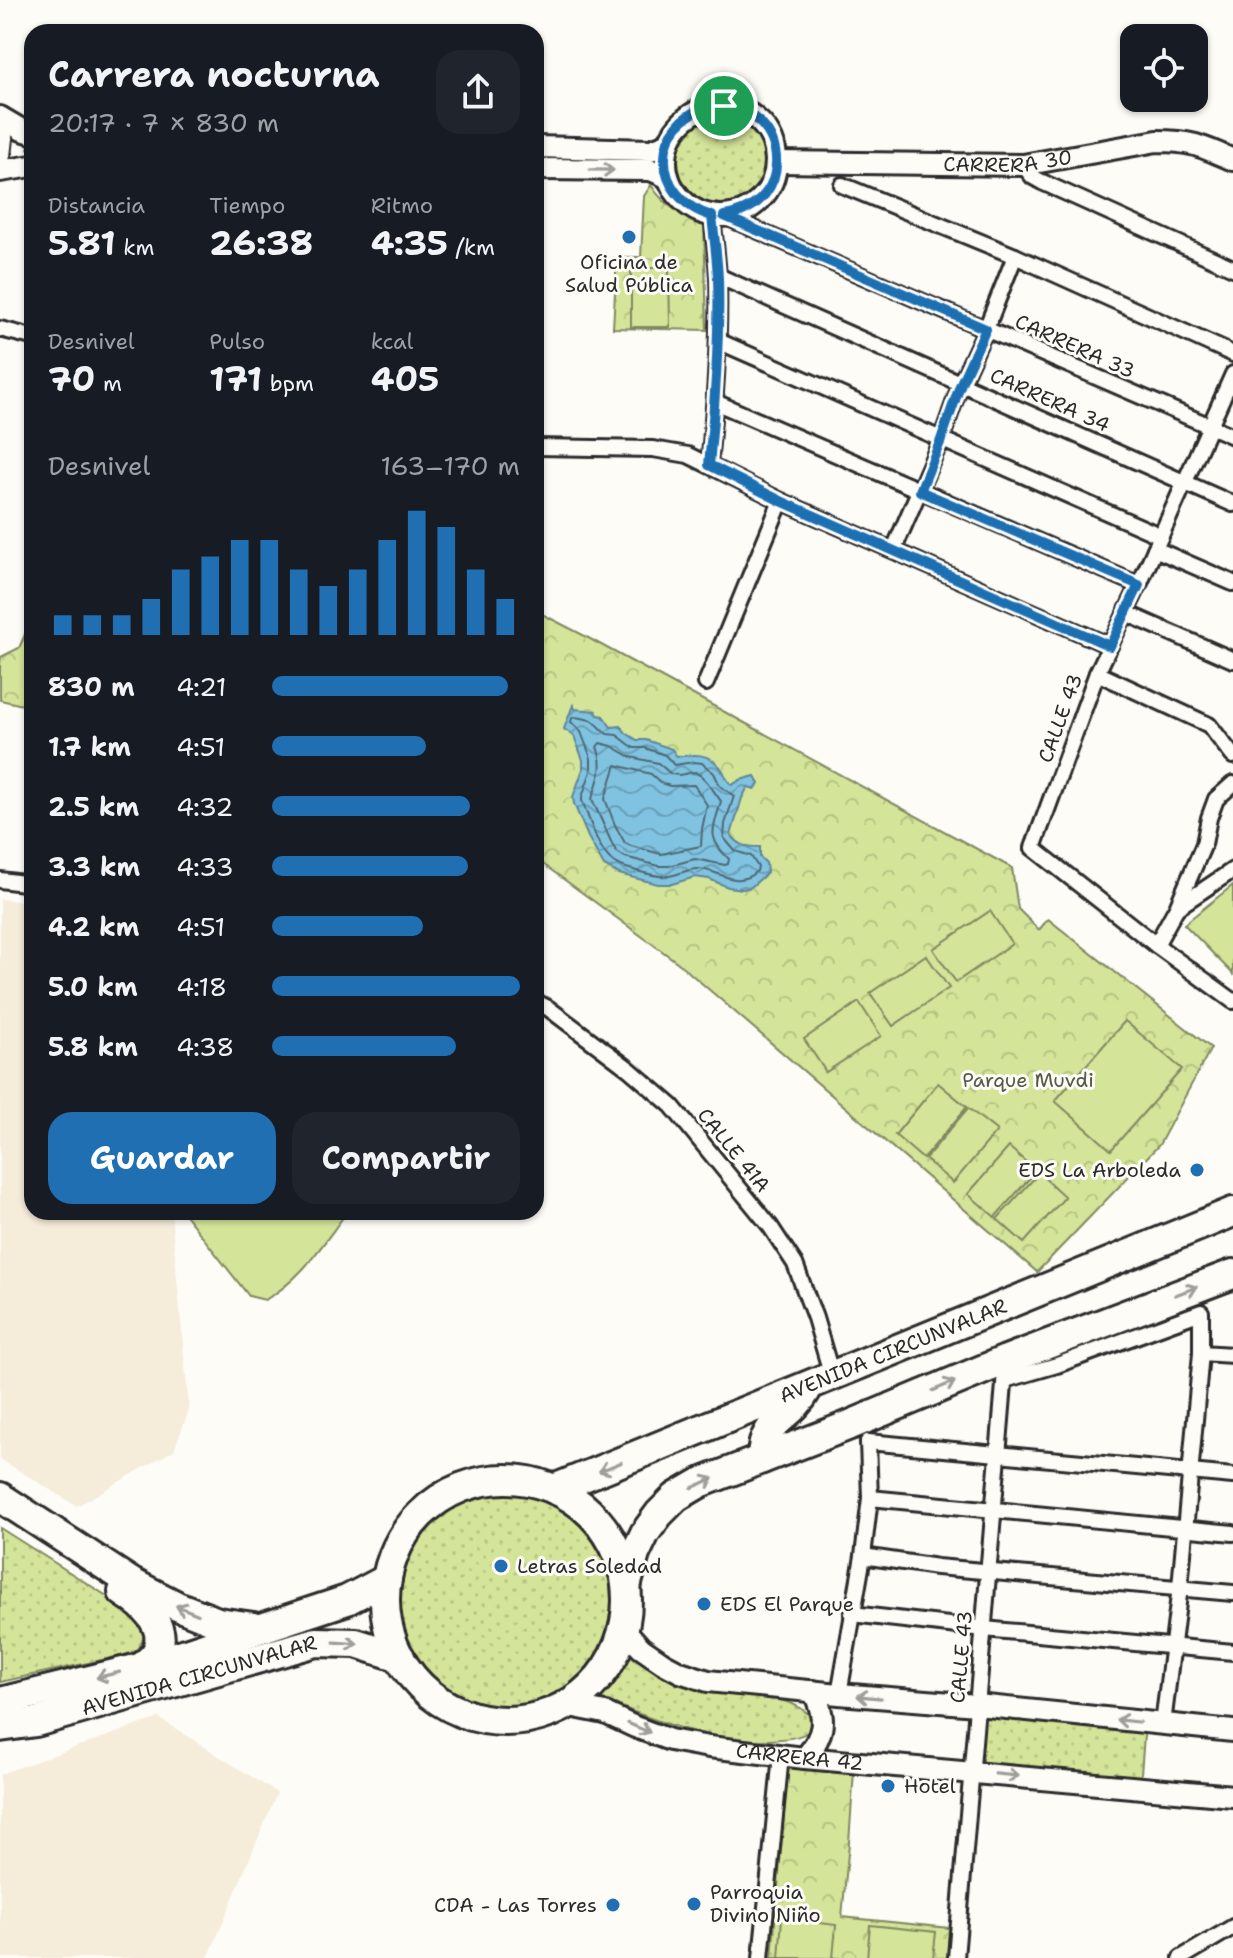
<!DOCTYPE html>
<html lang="es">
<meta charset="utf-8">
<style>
:root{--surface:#171b24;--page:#20242c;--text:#f1f3f6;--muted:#9ea1a6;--accent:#1f6fb2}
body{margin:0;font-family:"Shantell Sans",sans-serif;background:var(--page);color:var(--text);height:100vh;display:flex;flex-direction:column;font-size:30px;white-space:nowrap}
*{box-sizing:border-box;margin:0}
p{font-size:26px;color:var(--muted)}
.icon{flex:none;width:44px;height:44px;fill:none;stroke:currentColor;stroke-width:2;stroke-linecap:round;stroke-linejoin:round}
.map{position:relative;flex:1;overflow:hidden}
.details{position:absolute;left:24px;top:24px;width:520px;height:1196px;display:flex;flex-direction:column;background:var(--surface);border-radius:24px;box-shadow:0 2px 6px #0004}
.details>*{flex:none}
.fabs{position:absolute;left:1120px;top:24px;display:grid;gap:16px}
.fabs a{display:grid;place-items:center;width:88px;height:88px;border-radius:16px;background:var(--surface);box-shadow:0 2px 6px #0004;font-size:40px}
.pin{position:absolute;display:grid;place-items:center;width:68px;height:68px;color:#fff;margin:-34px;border:4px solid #fff;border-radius:50%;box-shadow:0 2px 8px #0007}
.round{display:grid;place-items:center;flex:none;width:84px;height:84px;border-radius:24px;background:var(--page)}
.headline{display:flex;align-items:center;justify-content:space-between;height:136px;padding:0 24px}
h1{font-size:36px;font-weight:700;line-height:60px}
.stats{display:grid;grid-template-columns:repeat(3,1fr);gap:12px;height:136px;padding:8px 24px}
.stats div{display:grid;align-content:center}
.stats b{font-size:34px;font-weight:700}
.stats small{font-size:22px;font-weight:400}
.stats p{font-size:22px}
.chart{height:224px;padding:16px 24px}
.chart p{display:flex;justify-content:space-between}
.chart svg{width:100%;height:144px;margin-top:8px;stroke:var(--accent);stroke-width:6}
.action{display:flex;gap:16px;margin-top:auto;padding:16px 24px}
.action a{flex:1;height:92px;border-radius:24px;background:var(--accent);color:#fff;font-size:32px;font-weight:700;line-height:92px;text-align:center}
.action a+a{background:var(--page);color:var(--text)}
ul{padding:0 24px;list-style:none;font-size:26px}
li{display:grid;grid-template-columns:128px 96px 1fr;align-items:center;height:60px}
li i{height:20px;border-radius:10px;background:var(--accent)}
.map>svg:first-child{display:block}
.built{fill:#f5ecda}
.grass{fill:url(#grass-dots);stroke:#808862;stroke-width:2}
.park{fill:url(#park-crowns);stroke:#808862;stroke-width:2}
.pitch{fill:#d4e498;stroke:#808862;stroke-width:2}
.water{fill:url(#water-waves);stroke:#5e8698;stroke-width:2}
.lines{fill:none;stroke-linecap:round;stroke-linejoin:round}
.shore{stroke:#4d6874;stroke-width:2}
.stream{stroke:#5e8698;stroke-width:4}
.street-casing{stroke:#2b2b2b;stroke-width:20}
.secondary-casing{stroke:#2b2b2b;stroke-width:26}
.highway-casing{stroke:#2b2b2b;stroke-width:34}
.street{stroke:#fdfcf7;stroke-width:14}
.secondary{stroke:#fdfcf7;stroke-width:20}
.highway{stroke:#fdfcf7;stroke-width:28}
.oneway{stroke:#9e9e9b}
.route-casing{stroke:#fff;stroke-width:16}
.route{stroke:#1f6fb2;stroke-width:10}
.poi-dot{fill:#1f6fb2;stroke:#fdfcf7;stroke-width:3}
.labels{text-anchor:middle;stroke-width:6;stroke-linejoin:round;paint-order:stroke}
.street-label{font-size:20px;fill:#2b2b2b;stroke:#fdfcf7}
.poi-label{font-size:20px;fill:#2b2b2b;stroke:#fdfcf7;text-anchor:start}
.park-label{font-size:20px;fill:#555946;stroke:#fdfcf7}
</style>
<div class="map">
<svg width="1233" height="1958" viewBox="0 0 1233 1958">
<defs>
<pattern id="grass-dots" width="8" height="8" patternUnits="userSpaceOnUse" patternTransform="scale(2)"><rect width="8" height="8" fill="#d4e498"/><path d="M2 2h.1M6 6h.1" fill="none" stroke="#b6c483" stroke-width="1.8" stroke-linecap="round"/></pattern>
<pattern id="park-crowns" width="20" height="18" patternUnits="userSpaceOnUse" patternTransform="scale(2)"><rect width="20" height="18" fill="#d4e498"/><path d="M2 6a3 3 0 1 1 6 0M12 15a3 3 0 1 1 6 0" fill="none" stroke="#b6c483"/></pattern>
<pattern id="water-waves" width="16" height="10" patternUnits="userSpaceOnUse" patternTransform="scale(2)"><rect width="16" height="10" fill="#80c3e1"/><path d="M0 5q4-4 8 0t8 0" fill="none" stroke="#699fb7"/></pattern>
</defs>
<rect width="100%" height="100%" fill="#fdfcf7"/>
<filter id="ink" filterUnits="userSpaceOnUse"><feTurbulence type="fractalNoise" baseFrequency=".0125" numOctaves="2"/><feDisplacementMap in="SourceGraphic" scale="16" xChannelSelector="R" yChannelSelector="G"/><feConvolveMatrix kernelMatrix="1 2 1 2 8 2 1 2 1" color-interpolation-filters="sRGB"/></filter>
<g filter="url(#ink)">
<g class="built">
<polygon points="0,899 32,903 32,1212 171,1212 189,1410 174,1450 77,1506 0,1459"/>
<polygon points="159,1718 277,1793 208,1958 0,1958 0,1774"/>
</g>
<g class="grass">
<circle cx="721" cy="162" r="48"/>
<circle cx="505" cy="1600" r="106"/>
<polygon points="0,1528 135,1614 145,1632 139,1650 125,1655 0,1682"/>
<path d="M 630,1647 C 651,1659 672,1675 695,1686 C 730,1702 788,1687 813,1719 L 812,1730 C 800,1738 785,1739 770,1740 C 710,1743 650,1720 596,1696 L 615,1675 Z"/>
<polygon points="977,1705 1145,1723 1140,1787 972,1772"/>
</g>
<g class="park">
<path d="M 651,185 C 666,208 679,213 704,222 L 707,330 L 613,328 L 617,257 L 641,257 L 644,196 Z"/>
<polygon points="32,406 32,707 0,700 0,663 1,657 19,648 27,630 27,416"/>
<polygon points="536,611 581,634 1012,868 1018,909 1039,930 1048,919 1211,1048 1159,1145 1037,1272 677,962 536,859"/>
<polygon points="788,1765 854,1771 849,1843 842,1917 949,1928 947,1958 772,1958"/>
</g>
<g class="pitch">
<polygon points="631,268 669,268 670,327 631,327"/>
<polygon points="1233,885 1233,974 1184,924"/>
<polygon points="990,911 1012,944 956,982 933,949"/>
<polygon points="926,955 949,988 893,1026 870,993"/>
<polygon points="859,1002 881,1036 826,1072 804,1039"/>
<polygon points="1125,1021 1182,1069 1111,1150 1055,1101"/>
<polygon points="938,1083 967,1107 923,1159 895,1135"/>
<polygon points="968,1108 997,1131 953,1183 925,1159"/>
<polygon points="1009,1147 1036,1171 995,1217 968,1194"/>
<polygon points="1039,1173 1065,1197 1024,1243 997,1219"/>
<path d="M 183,1212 L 347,1212 C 322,1245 302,1279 265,1300 L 249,1296 Z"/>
<polygon points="782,1918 836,1925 833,1958 779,1958"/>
<polygon points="870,1925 936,1932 933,1958 867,1958"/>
</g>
<path class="water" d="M 573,705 L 575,709 L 596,711 L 598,715 L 603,716 L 611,727 L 621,726 L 626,733 L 637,740 L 646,740 L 672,749 L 677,757 C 694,754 708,752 721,768 C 726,774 725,780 732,785 L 740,780 L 755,776 L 759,784 L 755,789 L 748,787 L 742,798 L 731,835 C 740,846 746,847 760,847 L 760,857 L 766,863 L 767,873 L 751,887 L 743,889 L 728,887 L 709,879 L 695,877 L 672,884 L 658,884 L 619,874 L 604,866 L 588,837 L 574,804 L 573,797 L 583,769 L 583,760 L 574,736 L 564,729 Z"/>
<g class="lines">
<g class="shore">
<path d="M 575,717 C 596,720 593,721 607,734 L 617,735 L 634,748 L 645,748 L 665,755 L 674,765 L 694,762 L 702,763 L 714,773 L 720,786 L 734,796 L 725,824 L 724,838 L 735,851 L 751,856 L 758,867 L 757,871 C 735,890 723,871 699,869 C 688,868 679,875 668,876 C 658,877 647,874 637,871 C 628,869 616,866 609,858 C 595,843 590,819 582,801 L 582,797 L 591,771 L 591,758 L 581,732 L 571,722 L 572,718 Z"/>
<path d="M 600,743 L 612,746 L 631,757 L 658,763 L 671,774 L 679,775 L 695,772 C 707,778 713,791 721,801 C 714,829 705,836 729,859 L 728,864 L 725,865 L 695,859 L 669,866 L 659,866 L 625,857 L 617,852 L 613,846 L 592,799 C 598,781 605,766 597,747 Z"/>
<polygon points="616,765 651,774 661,783 670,786 694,785 707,805 702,829 701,846 661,854 631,846 625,843 615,825 605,799"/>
</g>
<polyline class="stream" points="29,148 32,148"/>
<defs>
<g id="street">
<polyline points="1023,165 1033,177 1042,182 1233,268"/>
<polyline points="842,185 1015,256 1233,354"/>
<polyline points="724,216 1233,436"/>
<polyline points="718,276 1233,504"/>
<polyline points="0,329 32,337"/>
<polyline points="718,341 1161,536"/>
<polyline points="1233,374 1139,585 1097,673 1033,848 1156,945 1233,1001"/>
<polyline points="715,402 1139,585"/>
<polyline points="536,447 653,449 688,455 781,501 1110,646"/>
<path d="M 709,465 C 715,403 720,340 718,278 C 717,257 714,236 712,216"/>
<polyline points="894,549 941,440 961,383 986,329 1015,256"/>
<polyline points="1155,549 1233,583"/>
<polyline points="1126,613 1233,660"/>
<polyline points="1097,673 1209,725 1233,756"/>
<polyline points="706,683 781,501"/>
<polyline points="0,880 32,884"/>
<polyline points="1178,907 1233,870"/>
<polyline points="1156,945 1177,907 1204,844 1209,818 1216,799 1233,784"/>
<polyline points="536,1002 548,1008 629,1069 672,1106 770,1226 795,1264 815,1318 832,1376"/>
<polyline points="1201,1353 1233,1355"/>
<polyline points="1005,1380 1057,1365 1201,1312 1201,1353 1180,1587 1163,1724"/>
<polyline points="868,1442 1233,1476"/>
<polyline points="870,1498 1233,1533"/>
<polyline points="863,1556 937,1567 1233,1593"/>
<polyline points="852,1614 984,1629 1233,1652"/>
<polyline points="839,1694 863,1556 870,1498 868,1442"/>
<polyline points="761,1958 781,1755"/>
<polyline points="956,1958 1005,1372"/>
<polyline points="1181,1958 1233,1927"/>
</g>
<g id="secondary">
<circle cx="721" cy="161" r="55"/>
<polyline points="0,117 22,130 32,133"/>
<polyline points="0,120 2,138 0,156"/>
<polyline points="536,147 651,150 667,144"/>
<path id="s1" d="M 776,162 L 1023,165 L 1157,141 C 1192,141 1201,146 1233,160"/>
<polyline points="536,169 651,170 667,177"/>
<polyline points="0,171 32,166"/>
<polyline points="624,1629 641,1648 663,1663 680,1672 708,1681 839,1694 977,1705 1233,1731"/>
<path id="s2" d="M 565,1705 L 605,1713 L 635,1727 L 670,1740 L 709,1747 L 805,1758 L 1233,1796"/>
<path d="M 805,1758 C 825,1734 827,1718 813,1691"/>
</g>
<g id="highway">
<path d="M 762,1459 C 762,1419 790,1420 806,1391"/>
<circle cx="506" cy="1600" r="121"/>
<path id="s3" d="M 554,1489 L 1233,1212"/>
<polyline points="0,1497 132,1583 177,1606 218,1622 254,1627"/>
<polyline points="627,1583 635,1554 645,1533 659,1514 676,1497 700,1483 850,1425 1006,1360 1233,1274"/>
<path d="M 123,1592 C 142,1604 168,1625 157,1651 C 154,1657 147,1662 143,1667"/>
<polyline points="0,1702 143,1667 347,1600 387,1579"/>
<path id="s4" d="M 0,1727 L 36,1722 L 316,1642 L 356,1643 L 400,1657"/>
</g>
</defs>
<use href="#street" class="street-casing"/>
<use href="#secondary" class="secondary-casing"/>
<use href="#highway" class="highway-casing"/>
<use href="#street" class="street"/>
<use href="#secondary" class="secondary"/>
<use href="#highway" class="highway"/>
</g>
<defs><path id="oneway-shaft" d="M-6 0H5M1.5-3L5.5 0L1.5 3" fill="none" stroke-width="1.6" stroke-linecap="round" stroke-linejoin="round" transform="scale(2)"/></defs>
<g class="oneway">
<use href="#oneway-shaft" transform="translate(602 170) rotate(1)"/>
<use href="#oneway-shaft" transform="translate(1186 1291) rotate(-21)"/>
<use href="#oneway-shaft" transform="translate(944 1386) rotate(-23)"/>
<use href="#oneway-shaft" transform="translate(610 1467) rotate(158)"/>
<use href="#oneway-shaft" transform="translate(703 1483) rotate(-24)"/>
<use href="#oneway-shaft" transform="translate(187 1610) rotate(-158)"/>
<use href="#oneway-shaft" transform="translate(346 1643) rotate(4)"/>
<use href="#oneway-shaft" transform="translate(108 1675) rotate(166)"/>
<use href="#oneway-shaft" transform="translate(869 1697) rotate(-175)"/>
<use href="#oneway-shaft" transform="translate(1128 1721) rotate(-174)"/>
<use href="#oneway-shaft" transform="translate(639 1728) rotate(23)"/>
<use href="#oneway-shaft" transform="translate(1007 1775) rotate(5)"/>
</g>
</g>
<g class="lines" filter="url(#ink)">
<defs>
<path id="route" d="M 713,106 C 790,104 800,205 724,216 L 986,329 L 961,383 L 941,440 L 920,491 L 1139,585 L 1110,646 L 781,501 L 709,465 C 715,403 720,340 718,278 C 717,257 714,236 712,216 C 649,198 649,119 713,106 Z"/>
</defs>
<use href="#route" class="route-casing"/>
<use href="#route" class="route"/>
</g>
<g class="poi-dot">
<circle cx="629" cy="237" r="8"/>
<circle cx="1197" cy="1170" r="8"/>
<circle cx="501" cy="1566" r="8"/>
<circle cx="704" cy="1604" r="8"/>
<circle cx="888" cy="1786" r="8"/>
<circle cx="694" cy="1904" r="8"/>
<circle cx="613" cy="1905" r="8"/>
</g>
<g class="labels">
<g class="street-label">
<text dy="7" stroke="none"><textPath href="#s1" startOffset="232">CARRERA 30</textPath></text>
<text transform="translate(1075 346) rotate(24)" y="7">CARRERA 33</text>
<text transform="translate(1050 400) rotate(24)" y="7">CARRERA 34</text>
<text transform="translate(1060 718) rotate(-70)" y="7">CALLE 43</text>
<text transform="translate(734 1150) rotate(51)" y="7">CALLE 41A</text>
<text dy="7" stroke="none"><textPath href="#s3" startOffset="366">AVENIDA CIRCUNVALAR</textPath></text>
<text transform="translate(961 1657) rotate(-85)" y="7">CALLE 43</text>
<text dy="7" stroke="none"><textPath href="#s4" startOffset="206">AVENIDA CIRCUNVALAR</textPath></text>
<text dy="7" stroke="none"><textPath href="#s2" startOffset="242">CARRERA 42</textPath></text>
</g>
<g class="poi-label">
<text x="629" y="269" text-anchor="middle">Oficina de<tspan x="629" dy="23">Salud Pública</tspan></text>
<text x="1181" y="1177" text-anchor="end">EDS La Arboleda</text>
<text x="517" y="1573">Letras Soledad</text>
<text x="720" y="1611">EDS El Parque</text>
<text x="904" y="1793">Hotel</text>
<text x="710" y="1899">Parroquia<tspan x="710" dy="23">Divino Niño</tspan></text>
<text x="597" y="1912" text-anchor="end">CDA - Las Torres</text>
</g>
<g class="park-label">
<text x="1028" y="1087">Parque Muvdi</text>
</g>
</g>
</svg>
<div class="fabs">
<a><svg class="icon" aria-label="locate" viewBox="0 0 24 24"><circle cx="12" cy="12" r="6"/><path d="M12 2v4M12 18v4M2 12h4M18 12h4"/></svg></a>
</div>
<div class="pin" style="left:724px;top:106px;background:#1e9e55"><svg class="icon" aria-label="arrive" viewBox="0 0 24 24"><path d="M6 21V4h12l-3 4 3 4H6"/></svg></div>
<section class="details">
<div class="headline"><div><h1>Carrera nocturna</h1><p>20:17 · 7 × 830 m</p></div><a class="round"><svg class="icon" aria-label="share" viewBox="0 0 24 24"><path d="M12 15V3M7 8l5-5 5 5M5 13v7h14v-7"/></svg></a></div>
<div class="stats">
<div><p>Distancia</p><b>5.81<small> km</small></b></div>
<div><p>Tiempo</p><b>26:38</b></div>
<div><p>Ritmo</p><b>4:35<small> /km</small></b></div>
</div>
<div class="stats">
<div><p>Desnivel</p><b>70<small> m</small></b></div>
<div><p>Pulso</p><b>171<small> bpm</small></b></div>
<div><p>kcal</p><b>405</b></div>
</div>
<div class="chart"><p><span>Desnivel</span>163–170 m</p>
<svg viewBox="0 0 160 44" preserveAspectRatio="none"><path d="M5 44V38M15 44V38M25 44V38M35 44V33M45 44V24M55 44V20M65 44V15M75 44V15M85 44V24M95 44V29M105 44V24M115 44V15M125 44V6M135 44V11M145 44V24M155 44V33"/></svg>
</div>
<ul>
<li><b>830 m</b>4:21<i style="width:95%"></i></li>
<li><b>1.7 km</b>4:51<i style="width:62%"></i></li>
<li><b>2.5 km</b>4:32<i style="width:80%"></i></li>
<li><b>3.3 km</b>4:33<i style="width:79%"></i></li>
<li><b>4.2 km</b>4:51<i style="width:61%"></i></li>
<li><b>5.0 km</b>4:18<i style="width:100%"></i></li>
<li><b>5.8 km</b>4:38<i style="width:74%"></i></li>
</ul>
<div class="action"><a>Guardar</a><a>Compartir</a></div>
</section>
</div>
